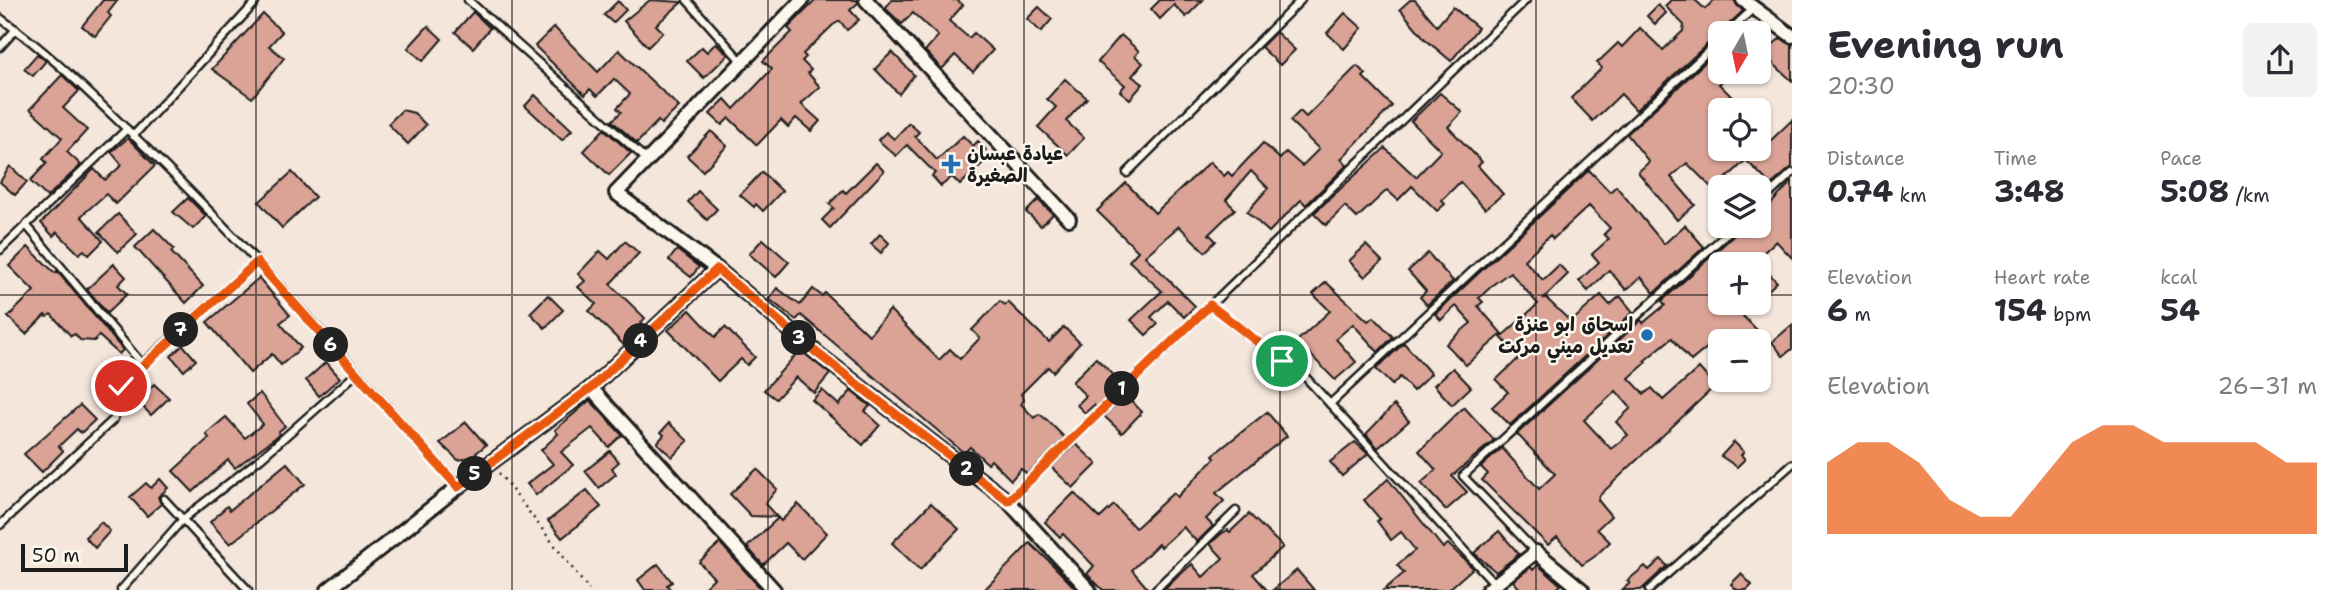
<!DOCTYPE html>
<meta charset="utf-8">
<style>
:root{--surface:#fff;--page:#f2f2f3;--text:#2b2b33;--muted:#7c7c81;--accent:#ea580c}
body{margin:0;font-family:"Shantell Sans","Playpen Sans Arabic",sans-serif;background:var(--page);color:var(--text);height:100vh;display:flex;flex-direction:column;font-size:26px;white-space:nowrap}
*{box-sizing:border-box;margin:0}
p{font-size:23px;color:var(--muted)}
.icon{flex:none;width:38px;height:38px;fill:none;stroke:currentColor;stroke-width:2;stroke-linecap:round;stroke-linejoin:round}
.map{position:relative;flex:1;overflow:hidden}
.side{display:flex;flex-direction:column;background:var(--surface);width:560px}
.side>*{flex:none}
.needle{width:46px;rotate:189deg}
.fabs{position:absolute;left:1708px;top:21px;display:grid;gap:14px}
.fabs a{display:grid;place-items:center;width:63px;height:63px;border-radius:10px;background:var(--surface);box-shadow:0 2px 5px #0004;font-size:35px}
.scale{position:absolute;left:21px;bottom:18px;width:107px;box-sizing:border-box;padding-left:7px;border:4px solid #1c1c1c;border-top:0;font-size:19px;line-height:24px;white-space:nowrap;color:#1c1c1c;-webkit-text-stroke:5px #fbf7ec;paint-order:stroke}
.pin{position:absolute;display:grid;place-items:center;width:60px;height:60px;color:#fff;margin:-30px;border:4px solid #fff;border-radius:50%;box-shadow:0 2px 7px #0007}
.km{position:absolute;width:35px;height:35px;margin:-18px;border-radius:50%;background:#222;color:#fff;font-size:19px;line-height:35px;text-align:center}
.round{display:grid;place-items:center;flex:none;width:74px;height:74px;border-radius:10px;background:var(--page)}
.headline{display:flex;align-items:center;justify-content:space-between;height:119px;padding:0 35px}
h1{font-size:38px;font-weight:700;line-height:52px}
.stats{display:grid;grid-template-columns:repeat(3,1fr);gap:10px;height:119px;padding:7px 35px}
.stats div{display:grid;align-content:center}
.stats b{font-size:30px;font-weight:700}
.stats small{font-size:19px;font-weight:400}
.stats p{font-size:19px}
.chart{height:196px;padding:14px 35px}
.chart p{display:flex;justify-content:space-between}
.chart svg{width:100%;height:126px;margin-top:7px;fill:var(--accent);opacity:.7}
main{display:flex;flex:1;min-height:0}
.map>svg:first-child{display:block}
.building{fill:#dba296;stroke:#1c1c1c;stroke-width:2;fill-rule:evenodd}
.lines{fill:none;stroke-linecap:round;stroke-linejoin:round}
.lane-casing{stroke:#1c1c1c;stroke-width:11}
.street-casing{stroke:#1c1c1c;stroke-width:18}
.path{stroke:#1c1c1c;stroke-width:2.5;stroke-dasharray:2 5;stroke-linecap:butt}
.lane{stroke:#fbf7ec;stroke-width:6}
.street{stroke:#fbf7ec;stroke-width:12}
.route-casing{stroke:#fff;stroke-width:14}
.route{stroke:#ea580c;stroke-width:9}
.grid{fill:none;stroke:#1c1c1c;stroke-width:2;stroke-opacity:0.55}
.poi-dot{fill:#1f6fb2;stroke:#fbf7ec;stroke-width:2.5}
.labels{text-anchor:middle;stroke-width:5;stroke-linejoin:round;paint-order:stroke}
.poi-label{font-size:19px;font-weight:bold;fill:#1c1c1c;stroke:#fbf7ec;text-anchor:start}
</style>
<main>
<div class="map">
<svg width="1792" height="590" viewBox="0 0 1792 590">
<rect width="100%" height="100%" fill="#f5e6db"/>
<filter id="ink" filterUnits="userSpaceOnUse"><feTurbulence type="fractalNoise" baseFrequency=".0143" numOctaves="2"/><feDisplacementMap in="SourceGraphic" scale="14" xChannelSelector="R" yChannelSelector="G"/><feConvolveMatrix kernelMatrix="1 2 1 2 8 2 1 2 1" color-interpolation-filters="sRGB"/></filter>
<g filter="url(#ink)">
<g class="building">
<polygon points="103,0 118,0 108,13 111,16 95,36 82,26"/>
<polygon points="650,0 682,2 656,25 663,32 648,47 624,21"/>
<polygon points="816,0 857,0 858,3 850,10 859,20 847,30 840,21 833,25 803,54 806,57 802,61 811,70 808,73 820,87 801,104 820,121 811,131 796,118 788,127 781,120 757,145 729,118 722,125 710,114 725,99 734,109 772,69 763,61 792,32 788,28"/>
<polygon points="892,0 957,0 963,5 949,21 969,38 974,33 993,50 973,72 955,55 942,69 925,51 938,36 913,13 902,24 885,8"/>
<polygon points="1160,0 1203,0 1186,17 1174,5 1160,19 1151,9"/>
<polygon points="1410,0 1415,0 1437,26 1453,7 1478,28 1451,61 1425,39 1400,9"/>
<polygon points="1671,0 1695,0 1705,9 1714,0 1734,0 1743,11 1636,110 1621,94 1593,121 1571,98 1602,68 1597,63 1618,43 1622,47 1640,28 1663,50 1683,31 1684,25 1665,6"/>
<polygon points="618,1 626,10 613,23 604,15"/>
<polygon points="1658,5 1666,13 1655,24 1647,16"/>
<polygon points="1039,7 1052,19 1041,32 1027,19"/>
<polygon points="473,12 490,28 473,48 455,32"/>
<polygon points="1345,13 1362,28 1344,49 1327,33"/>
<polygon points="263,14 282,32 269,46 284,58 252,98 212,69"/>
<polygon points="428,26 442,39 423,61 408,48"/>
<polygon points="554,27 598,72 619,50 679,107 661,124 658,121 637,143 612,121 621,112 617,108 630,94 614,79 597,96 590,89 585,95 535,46"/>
<polygon points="1276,32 1295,50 1280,65 1261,47"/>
<polygon points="1121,35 1139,51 1135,56 1143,63 1132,76 1143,84 1130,99 1120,91 1125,85 1098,62"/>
<polygon points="1781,38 1792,45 1792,81 1762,53"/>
<polygon points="716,43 728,55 704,78 687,61 702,47 707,52"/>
<polygon points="892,52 914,75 899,94 875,69"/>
<polygon points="37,54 46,61 33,76 24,69"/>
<polygon points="1714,54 1720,61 1720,72 1732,72 1719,84 1745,110 1720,110 1720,149 1759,149 1763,142 1766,145 1792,120 1792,167 1771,185 1746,160 1714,190 1687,163 1671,177 1695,205 1677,220 1638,172 1649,162 1627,134"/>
<polygon points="1357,66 1366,74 1363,77 1392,106 1341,159 1347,165 1306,205 1301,200 1269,232 1247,212 1268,188 1251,171 1226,200 1235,209 1209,234 1216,241 1205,252 1179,226 1145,256 1195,306 1184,317 1168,301 1151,317 1158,324 1146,335 1131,320 1162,291 1129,261 1138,251 1097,211 1126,183 1155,213 1210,162 1224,176 1228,172 1232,176 1263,143 1280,159 1286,152 1302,166 1319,149 1290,121 1300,111 1306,117"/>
<polygon points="62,75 79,91 63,108 87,130 67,152 81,165 47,197 30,181 47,163 43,159 62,138 30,109"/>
<polygon points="1065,79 1087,98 1066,121 1084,138 1068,155 1038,127 1056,107 1047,99"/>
<polygon points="1440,93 1462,112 1448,127 1482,162 1478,166 1503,194 1485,209 1460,182 1442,200 1445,204 1437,211 1412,186 1398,200 1387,190 1357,218 1345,206 1326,225 1314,213 1385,148 1416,177 1441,151 1411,121"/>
<polygon points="535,95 572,130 562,140 525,106"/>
<polygon points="402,110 414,113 426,125 408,144 388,124"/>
<polygon points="909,123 919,132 915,136 937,160 963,136 973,146 978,141 986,150 977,158 982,164 960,185 952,177 941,186 932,176 935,173 907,145 896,156 878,140 886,132 894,139"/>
<polygon points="604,129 631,153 609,175 584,151"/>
<polygon points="711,131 727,146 703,171 687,156"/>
<polygon points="128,138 155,166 116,204 106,194 81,216 103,241 89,255 84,250 79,254 57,232 53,236 41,223 94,169 105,180 122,165 111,152"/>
<polygon points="876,163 884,171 830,228 822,220 834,208 829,204 843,190 846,193"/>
<polygon points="10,166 27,182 15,195 0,182"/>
<polygon points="1589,170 1610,192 1616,186 1664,244 1685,225 1704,247 1654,293 1641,277 1626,290 1609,270 1588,291 1579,281 1599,262 1592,254 1609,239 1604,234 1610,228 1589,206 1553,239 1550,235 1524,260 1543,280 1559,265 1568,274 1543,299 1545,297 1571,322 1601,295 1610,305 1620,296 1633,312 1510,425 1492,407 1508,392 1496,380 1519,358 1501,337 1538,304 1510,272 1495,283 1479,298 1483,302 1478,306 1502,334 1466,365 1446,344 1471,323 1456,306 1441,320 1435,314"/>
<polygon points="292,172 315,197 282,228 259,202"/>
<polygon points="762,172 782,191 763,211 756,204 754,207 740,195"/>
<path d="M 1792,181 L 1792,258 L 1776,241 L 1751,264 L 1720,264 L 1720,303 L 1757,303 L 1743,316 L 1768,341 L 1715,341 L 1691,361 L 1672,338 L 1644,361 L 1646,363 L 1629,378 L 1644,394 L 1652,388 L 1663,400 L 1699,368 L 1715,386 L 1600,495 L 1598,500 L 1611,516 L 1597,529 L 1610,542 L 1594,557 L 1582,565 L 1557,537 L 1548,545 L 1482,480 L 1488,474 L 1481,467 L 1502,448 L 1539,489 L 1555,474 L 1517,434 L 1641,320 L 1643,323 L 1665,305 L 1662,301 L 1744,226 L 1759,226 L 1759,217 ZM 1616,391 L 1631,408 L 1616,422 L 1628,435 L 1611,449 L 1584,420 Z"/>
<polygon points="698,191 717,209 707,220 688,202"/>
<polygon points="188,198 206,216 193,229 173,212"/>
<polygon points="1038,200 1053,214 1041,226 1026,212"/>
<polygon points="118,214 137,234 118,252 99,232"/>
<polygon points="154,229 174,249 171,252 203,286 186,303 135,247"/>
<polygon points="880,234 889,243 881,253 871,244"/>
<polygon points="763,239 789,262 776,277 749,254"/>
<polygon points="625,241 639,253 610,284 645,318 641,323 644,326 624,345 589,311 596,304 578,287 585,281 578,274 600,251 609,259"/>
<polygon points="1366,245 1382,261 1365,277 1349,261"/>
<polygon points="28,247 55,273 57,271 123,350 119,354 99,336 94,341 80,340 75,334 71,336 51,314 47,317 45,315 26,334 8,317 34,291 9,266"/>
<polygon points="677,250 699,267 691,277 669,260"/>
<polygon points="1428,253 1453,281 1427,305 1420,297 1426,291 1408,271"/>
<polygon points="1759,263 1777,282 1759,299"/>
<polygon points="114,264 126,277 118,285 127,294 107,313 87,289"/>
<polygon points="259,278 290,315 280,323 301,348 281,365 272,354 250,373 207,322"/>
<polygon points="1326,282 1368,321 1374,317 1393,337 1378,352 1353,324 1336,339 1356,362 1335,380 1297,341 1330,311 1313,294"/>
<polygon points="777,288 800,305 813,289 822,296 825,293 869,335 890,310 939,360 950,349 960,359 980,338 972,330 1000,301 1005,305 1008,302 1049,342 1064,327 1080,343 1053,372 1048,367 1021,394 1024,400 1021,404 1034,418 1039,414 1046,419 1065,438 1027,474 1021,469 1011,480 991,460 988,464 970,447 964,453 801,315 796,320 769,299"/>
<polygon points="548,295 563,310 545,328 530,313"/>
<polygon points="690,310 715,337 725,327 755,357 747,365 741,359 718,381 668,330"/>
<polygon points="1792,325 1792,349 1783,356 1772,342"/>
<polygon points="1404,343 1431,374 1413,391 1400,377 1392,385 1376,369"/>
<polygon points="183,345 196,360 184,371 171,356"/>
<polygon points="800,350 830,374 814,393 796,377 776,399 764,390"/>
<polygon points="1096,358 1119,380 1115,384 1118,387 1096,408 1094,405 1085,413 1077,405 1086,396 1072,382"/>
<polygon points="326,362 340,378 319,396 306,380"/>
<polygon points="1453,368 1471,387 1452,405 1434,385"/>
<polygon points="154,384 169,398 151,415 137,401"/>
<polygon points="822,390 839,405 851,391 870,406 865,411 880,425 863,445 812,400"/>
<polygon points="260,393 285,426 278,432 280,434 235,468 228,460 193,492 173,471 209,438 206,434 226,417 245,438 263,424 247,404"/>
<polygon points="1126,395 1142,412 1122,433 1104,416"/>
<polygon points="590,400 622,435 609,447 592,428 561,452 573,465 536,495 527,484 553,464 541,450 558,434 555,430"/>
<polygon points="80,405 95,420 81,433 77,429 59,446 63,451 42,472 24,454"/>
<polygon points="1394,405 1409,421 1378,448 1366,434"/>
<polygon points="1464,407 1494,440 1452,476 1467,492 1446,510 1421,483 1436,470 1419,451"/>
<polygon points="1267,412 1287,436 1216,493 1224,501 1206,519 1213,526 1197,542 1183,527 1161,547 1158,544 1132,570 1149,590 1103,590 1087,574 1094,566 1063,534 1060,537 1045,522 1074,493 1100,518 1114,505 1135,528 1138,526 1173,493 1177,497 1215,458 1213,455"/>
<polygon points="466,422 486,445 470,458 458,460 440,443"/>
<polygon points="669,423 688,441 672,457 657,443 664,435 661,432"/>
<polygon points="1355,442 1368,454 1342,476 1330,462"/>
<polygon points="1734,442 1744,452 1741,455 1745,459 1737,467 1721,456"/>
<polygon points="1076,444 1097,464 1073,488 1051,467"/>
<polygon points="610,451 619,462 612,468 616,474 599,488 585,471"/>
<polygon points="287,463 305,484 230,544 210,522 227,506 230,510"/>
<polygon points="757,469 777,489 765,504 777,517 751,516 730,494"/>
<polygon points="160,479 168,488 158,497 161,504 147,516 130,497 146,483 151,488"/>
<polygon points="1388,479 1443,548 1448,544 1473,568 1448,590 1384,590 1404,573 1397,565 1415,550 1401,532 1391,540 1377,521 1380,519 1364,500"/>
<polygon points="587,490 601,507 562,538 548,521"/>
<polygon points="931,503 959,529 920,570 892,543"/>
<polygon points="798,504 827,533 802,559 786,543 763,565 747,547 778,518 781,521"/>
<polygon points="1249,514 1283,547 1253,574 1267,590 1163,590 1192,564 1203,577 1223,558 1210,544 1221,534 1228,530 1230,532"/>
<polygon points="101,522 110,531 95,548 85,537"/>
<polygon points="1499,531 1519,554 1496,572 1474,553"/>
<polygon points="720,543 762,590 702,590 714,578 699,562"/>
<polygon points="1030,543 1048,560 1077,590 984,590"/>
<polygon points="1661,559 1667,566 1641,590 1622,590 1630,583 1627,581 1645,566 1649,570"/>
<polygon points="658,564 672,582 667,585 671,590 645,590 638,580"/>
<polygon points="1538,565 1561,585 1555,590 1521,590 1513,581 1531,567 1533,570"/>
<polygon points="1297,570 1314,590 1273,590"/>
<polygon points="1741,574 1752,585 1747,590 1737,590 1731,584"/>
</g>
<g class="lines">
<defs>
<g id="lane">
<polyline points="468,0 647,160"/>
<polyline points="687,0 742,62"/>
<path d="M 0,18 C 50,53 92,96 136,138 C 250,247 353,368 458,487"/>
<polyline points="1727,33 1754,8"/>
<polyline points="0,47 16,29"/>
<polyline points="133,136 255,3"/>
<polyline points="1127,173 1301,0"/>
<polyline points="1759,204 1792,173"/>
<polyline points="27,226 142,364"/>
<polyline points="0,250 127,129"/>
<polyline points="1210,305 1281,361 1297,368 1495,584"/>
<polyline points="1330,404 1720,40"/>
<polyline points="164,499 248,590"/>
<polyline points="1008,501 1526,0"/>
<polyline points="0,525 114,419 121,386 142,364 257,262"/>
<polyline points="1536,552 1463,476 1735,226"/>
<polyline points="121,590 183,519 261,458 357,373"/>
<polyline points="1155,590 1236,511"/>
<polyline points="1649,590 1792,464"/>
</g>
<g id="street">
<polyline points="802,0 616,193 717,269 817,353 1008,501 1089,590"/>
<polyline points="866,0 1069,219"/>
<polyline points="1743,0 1792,36"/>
<polyline points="591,388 774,590"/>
<polyline points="328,590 458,487 591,388 717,269"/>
<polyline points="1488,590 1536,552 1582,590"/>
</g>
</defs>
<use href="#lane" class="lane-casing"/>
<use href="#street" class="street-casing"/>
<polyline class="path" points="499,473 589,590"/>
<use href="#lane" class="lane"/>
<use href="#street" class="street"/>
</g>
</g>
<g class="lines" filter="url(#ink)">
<defs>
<polyline id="route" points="121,386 257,262 458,487 591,388 717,269 817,353 1008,501 1210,305 1282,361"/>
</defs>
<use href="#route" class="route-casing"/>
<use href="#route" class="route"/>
</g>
<path class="grid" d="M 256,0 L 256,590M 512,0 L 512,590M 768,0 L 768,590M 1024,0 L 1024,590M 1280,0 L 1280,590M 1536,0 L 1536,590M 0,295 L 1720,295M 1759,295 L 1792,295"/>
<g class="poi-dot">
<path d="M947.5 153.5h7v7h7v7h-7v7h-7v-7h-7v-7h7z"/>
<circle cx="1647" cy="335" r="7"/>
</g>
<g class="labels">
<g class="poi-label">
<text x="967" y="160">عيادة عبسان<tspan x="967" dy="22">الصغيرة</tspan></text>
<text x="1633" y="331" text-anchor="end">اسحاق ابو عنزة<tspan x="1633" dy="22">تعديل ميني مركت</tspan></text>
</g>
</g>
</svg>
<div class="fabs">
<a><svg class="needle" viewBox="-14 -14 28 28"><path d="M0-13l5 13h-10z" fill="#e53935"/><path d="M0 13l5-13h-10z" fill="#7c7c81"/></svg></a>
<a><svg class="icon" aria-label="locate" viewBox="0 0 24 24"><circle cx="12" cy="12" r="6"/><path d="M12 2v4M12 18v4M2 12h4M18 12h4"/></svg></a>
<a><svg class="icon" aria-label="layers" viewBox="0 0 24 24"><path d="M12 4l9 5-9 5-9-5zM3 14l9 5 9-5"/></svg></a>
<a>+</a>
<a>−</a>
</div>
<div class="scale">50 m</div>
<div class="pin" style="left:1282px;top:361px;background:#1e9e55"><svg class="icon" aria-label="arrive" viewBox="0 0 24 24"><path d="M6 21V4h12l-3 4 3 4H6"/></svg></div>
<div class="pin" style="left:121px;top:386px;background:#d93025"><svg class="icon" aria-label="check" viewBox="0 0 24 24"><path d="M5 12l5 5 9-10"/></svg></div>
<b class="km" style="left:1122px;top:389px">1</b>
<b class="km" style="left:967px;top:469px">2</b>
<b class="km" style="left:799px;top:338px">3</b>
<b class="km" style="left:641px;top:341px">4</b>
<b class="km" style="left:475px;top:474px">5</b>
<b class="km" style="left:331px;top:345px">6</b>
<b class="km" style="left:181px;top:330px">7</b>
</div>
<section class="side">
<div class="headline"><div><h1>Evening run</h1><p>20:30</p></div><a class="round"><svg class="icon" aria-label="share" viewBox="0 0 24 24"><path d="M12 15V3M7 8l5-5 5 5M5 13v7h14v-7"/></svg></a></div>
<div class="stats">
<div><p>Distance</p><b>0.74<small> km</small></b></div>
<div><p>Time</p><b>3:48</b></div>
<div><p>Pace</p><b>5:08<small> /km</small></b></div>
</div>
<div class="stats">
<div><p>Elevation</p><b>6<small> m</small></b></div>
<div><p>Heart rate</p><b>154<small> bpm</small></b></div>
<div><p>kcal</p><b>54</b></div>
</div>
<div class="chart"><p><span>Elevation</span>26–31 m</p>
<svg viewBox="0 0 160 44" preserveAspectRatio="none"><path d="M0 44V19L10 12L20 12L30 19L40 32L50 38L60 38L70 25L80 12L90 6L100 6L110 12L120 12L130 12L140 12L150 19L160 19V44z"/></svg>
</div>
</section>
</main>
